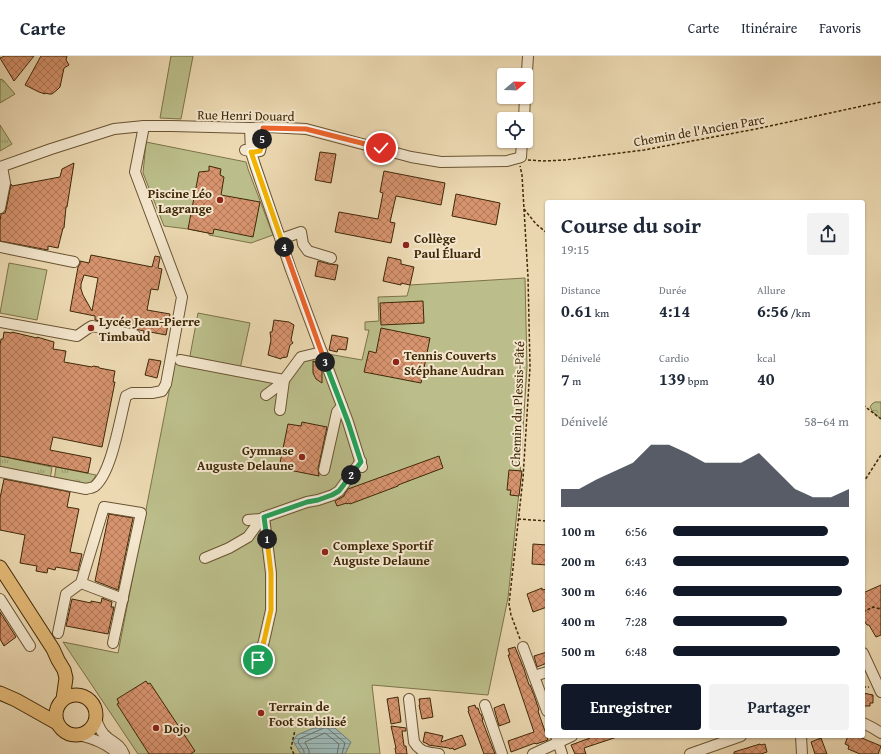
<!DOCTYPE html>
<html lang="fr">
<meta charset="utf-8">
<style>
:root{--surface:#fff;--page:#f2f2f3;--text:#1f2937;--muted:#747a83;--line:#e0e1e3;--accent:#111827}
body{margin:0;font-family:"Gentium Book Plus",serif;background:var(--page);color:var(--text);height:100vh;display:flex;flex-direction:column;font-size:15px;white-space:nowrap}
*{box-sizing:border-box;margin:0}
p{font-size:13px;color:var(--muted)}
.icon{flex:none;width:22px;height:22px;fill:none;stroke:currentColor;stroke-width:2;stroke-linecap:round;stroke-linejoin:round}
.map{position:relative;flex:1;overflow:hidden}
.details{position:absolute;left:545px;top:144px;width:320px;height:538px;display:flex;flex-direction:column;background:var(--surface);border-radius:4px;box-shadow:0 1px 3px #0004}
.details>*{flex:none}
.needle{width:26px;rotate:71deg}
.fabs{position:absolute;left:497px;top:12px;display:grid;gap:8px}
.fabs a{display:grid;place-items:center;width:36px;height:36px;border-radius:4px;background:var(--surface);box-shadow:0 1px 3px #0004;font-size:20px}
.pin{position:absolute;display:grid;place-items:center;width:34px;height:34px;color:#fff;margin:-17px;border:2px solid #fff;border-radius:50%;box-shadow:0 1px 4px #0007}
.km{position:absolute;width:20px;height:20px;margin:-10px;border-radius:50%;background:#222;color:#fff;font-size:11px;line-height:20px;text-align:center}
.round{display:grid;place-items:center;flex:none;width:42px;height:42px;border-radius:4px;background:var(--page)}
.head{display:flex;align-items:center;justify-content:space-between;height:68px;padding:0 16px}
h1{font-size:22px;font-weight:600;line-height:30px}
.stats{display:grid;grid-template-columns:repeat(3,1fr);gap:6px;height:68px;padding:4px 16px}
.stats div{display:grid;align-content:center}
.stats b{font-size:17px;font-weight:600}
.stats small{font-size:11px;font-weight:400}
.stats p{font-size:11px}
.chart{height:112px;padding:8px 16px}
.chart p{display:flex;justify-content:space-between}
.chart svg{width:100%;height:72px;margin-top:4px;fill:var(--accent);opacity:.7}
.cta{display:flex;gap:8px;margin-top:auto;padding:8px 16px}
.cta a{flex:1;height:46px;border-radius:4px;background:var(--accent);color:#fff;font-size:16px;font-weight:600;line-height:46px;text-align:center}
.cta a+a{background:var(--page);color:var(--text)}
ul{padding:0 16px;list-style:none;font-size:13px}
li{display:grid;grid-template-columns:64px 48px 1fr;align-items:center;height:30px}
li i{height:10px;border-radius:5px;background:var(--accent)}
header{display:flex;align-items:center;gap:24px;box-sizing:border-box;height:56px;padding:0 20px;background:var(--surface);border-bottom:1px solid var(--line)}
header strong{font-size:19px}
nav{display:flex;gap:22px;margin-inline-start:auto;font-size:14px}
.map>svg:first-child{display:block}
.grass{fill:url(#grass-tufts);stroke:#7d7348}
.forest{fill:url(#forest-crowns);stroke:#7d7348}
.garden{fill:#bbbe8a;stroke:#7d7348}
.water{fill:url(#water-rules);stroke:#777e70}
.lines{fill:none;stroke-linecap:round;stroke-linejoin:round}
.shore{stroke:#6e705e;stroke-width:1}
.building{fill:url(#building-cross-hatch);stroke:#3f2807;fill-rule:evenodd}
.minor-casing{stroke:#6a5432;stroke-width:12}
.major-casing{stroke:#3f2807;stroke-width:15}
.path{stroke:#3f2807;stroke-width:1.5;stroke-dasharray:3 2;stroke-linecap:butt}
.minor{stroke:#f3e6cd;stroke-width:10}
.major{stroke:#e6bc79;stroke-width:13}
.split-1-casing{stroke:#fff;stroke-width:8}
.split-2-casing{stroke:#fff;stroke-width:8}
.split-3-casing{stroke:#fff;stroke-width:8}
.split-4-casing{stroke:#fff;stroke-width:8}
.split-5-casing{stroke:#fff;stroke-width:8}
.split-6-casing{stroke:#fff;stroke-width:8}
.split-1{stroke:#f5b400;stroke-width:5}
.split-2{stroke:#22a559;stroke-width:5}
.split-3{stroke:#22a559;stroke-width:5}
.split-4{stroke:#f0652b;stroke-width:5}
.split-5{stroke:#f5b400;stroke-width:5}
.split-6{stroke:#f0652b;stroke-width:5}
.poi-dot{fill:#8f2418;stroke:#f3e6cd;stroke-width:1.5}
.labels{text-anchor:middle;stroke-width:4;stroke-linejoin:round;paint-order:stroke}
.street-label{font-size:13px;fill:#3f2807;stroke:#f3e6cd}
.poi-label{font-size:13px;font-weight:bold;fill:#3f2807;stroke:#f3e6cd;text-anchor:start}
</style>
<header>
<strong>Carte</strong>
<nav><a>Carte</a><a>Itinéraire</a><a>Favoris</a></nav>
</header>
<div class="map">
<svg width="881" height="698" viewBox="0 0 881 698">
<defs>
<pattern id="grass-tufts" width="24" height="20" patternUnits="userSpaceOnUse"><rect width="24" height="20" fill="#bbbe8a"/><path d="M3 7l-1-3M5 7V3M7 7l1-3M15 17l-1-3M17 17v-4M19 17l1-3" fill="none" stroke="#999a6f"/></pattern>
<pattern id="forest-crowns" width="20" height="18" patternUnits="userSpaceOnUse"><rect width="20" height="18" fill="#bbbe8a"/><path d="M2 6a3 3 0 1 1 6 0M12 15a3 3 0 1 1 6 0" fill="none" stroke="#999a6f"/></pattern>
<pattern id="water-rules" width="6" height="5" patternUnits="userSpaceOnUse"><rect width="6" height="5" fill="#9cb8b6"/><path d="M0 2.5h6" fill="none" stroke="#819692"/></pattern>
<pattern id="building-cross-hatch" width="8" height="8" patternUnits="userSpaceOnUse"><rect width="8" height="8" fill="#d6936e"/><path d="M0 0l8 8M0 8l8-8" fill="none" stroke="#af7858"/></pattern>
</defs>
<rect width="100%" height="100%" fill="#ecd9b2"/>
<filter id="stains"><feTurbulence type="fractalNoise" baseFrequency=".005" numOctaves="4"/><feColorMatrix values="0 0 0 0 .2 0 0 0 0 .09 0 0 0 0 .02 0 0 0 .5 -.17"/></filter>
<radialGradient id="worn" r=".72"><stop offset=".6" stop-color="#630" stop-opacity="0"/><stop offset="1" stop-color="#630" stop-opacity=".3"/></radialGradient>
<g class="grass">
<polygon points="0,23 3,24 15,38 0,47"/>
<polygon points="0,69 12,88 0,95"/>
<polygon points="0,400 52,411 50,424 0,414"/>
<polygon points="56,411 96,419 93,425 83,430 54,425"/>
</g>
<polygon class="forest" points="875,346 881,346 881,363 873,356 870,351 872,348"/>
<g class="garden">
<polygon points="171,0 193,0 181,63 160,62"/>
<polygon points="146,86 246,106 248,113 273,179 251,187 209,179 209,177 188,173 164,170 143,117"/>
<polygon points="9,207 47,214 37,264 0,257"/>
<polygon points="525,222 527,311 519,436 508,542 488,639 372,629 380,698 138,698 63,586 118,597 175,305 288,328 300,306 314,300 328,298 362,304 369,274 365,274 365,266 379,265 378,241 407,240 410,229"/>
<polygon points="198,257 250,267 240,313 189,305"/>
</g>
<polygon class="water" points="328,666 351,686 345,698 301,698 293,685 297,679"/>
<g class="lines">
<g class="shore">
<polyline points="304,698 304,695 298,686 299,683 326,671 345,687 342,698"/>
<polyline points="309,698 309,694 305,687 305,686 325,677 339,688 337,698"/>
</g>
</g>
<g class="building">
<polygon points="5,0 34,0 14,25 0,2"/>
<polygon points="41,0 67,0 66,4 69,9 64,12 60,31 57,34 52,38 49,38 45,37 45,38 39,36 25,29"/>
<polygon points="320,96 336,98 331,127 315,124"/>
<polygon points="74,107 67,151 66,151 64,172 63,172 58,192 48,190 48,194 0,185 0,165 1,158 5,157 6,154 11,128 12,130 60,121 62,113"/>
<polygon points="209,110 221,113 220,119 224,121 221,139 260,146 253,181 214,173 213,178 188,173 199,116 209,115"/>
<polygon points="384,115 445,127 441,149 396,140 390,166 395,167 391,187 335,176 339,156 378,163 383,137 380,136"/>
<polygon points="456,138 500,147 496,169 452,160"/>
<path d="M 91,199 L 152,211 L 155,200 L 160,201 L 160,202 L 158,212 L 162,213 L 158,234 L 151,233 L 147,254 L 170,258 L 166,279 L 150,276 L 148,286 L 142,285 L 144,275 L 95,264 L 95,260 L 70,255 L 78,211 L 80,208 L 80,205 L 89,207 ZM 84,219 L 98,222 L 92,255 L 83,239 L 81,233 L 81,228 Z"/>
<polygon points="388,201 401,204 401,208 414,211 410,229 401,227 401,229 383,225"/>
<polygon points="318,205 329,208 338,209 335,224 315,220"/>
<polygon points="423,245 424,267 381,269 380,247"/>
<polygon points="274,264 289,266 294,269 291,284 293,287 290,289 287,301 281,302 281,303 268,299 271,284 270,276 272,276"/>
<polygon points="381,272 430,282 421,327 364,316 369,295 376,297"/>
<polygon points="4,276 12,277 12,276 37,282 37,281 54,286 53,293 66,295 64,306 92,311 93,310 99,311 99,312 115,315 113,326 115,326 102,391 53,381 50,394 91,402 88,417 0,400 0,289 1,283 3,283"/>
<polygon points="332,279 348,282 346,294 338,293 337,296 329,294"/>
<polygon points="149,303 161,305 157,322 145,319"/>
<polygon points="313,305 314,305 321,313 322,316 322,327 316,323 313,317"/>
<polygon points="302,366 327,371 318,413 319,420 279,412 288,368 301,370"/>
<polygon points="439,400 443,412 398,429 398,430 350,448 349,447 347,448 347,447 337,450 335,445 344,440 344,439 348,433"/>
<polygon points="509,414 522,415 519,440 510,439 511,434 507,434"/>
<polygon points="4,423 70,436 67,451 79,453 70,496 82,498 78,515 56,511 55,514 48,512 47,517 36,515 37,510 20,507 25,479 0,474 0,442"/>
<polygon points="109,458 133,462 118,534 95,525"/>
<polygon points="533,488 547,489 547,509 532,508"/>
<polygon points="881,529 881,579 876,581 869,569 867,569 863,563 863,537"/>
<polygon points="542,532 542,534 547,533 547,551 533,556 527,538"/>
<polygon points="102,542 112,546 111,551 114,551 108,578 66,570 72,543 91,547 91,545 101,547"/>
<polygon points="0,556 16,581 4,590 0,583"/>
<polygon points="515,591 524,613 529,629 530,629 534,639 539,654 538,655 548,684 536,688 535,687 511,696 508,685 534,676 508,599 510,599 508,593"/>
<polygon points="547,596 547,607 537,611 534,600"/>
<polygon points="146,625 148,628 150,627 195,695 191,698 149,698 117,648 119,647 117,643"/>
<polygon points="863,637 873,639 873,647 870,647 870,650 863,650"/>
<polygon points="398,641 401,666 391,668 387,643"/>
<polygon points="430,642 433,661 422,663 419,649 420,649 419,643"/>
<polygon points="504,648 510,666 499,670 494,652"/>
<polygon points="475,649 476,652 478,652 480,658 481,658 483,664 482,664 495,698 484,698 468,655 469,655 468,651"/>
<polygon points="391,670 406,672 406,675 402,675 404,690 406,690 407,698 396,698 395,692 396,692"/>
<polygon points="425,676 443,680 441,686 462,679 466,689 454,694 453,692 450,693 449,692 428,689 428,688 423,686"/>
<polygon points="589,680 617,680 617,681 584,692 586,698 575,698 571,689 590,682"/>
<polygon points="848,680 857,680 881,690 878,698 860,698 848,693 849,690 845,688"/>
<polygon points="821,682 827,698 815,698 811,686"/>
<polygon points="760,688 761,689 765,688 767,696 761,698 734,698 734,696"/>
</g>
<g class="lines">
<defs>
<g id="minor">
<polyline points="526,31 528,0"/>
<polyline points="524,63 525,41"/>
<polyline points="250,72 251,96 255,109 291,214 348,366 362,411"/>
<polyline points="245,94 254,96 260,95 262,87 263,72"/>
<polyline points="0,111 51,93 114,73 144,70 172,70 250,72 268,71 306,73 411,101 441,106 507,105 518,102 521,101 522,85"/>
<polyline points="0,152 5,127 2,111"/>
<polyline points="281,183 301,176 303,188 308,195 331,202"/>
<polyline points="0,191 74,206"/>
<polyline points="0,266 77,280 87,273 92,270 135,279"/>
<polyline points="180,304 284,324 280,354"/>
<polyline points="266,339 278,330 284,324 301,301 322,296"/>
<polyline points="324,414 337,356 342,350"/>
<path d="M 0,416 L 86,433 C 89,432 93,432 95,430 C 112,416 120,362 126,340 L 132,337 L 152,337 L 162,335 L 166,328 L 182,241 L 135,116 L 144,70"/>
<polyline points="248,464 261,463"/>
<polyline points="205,502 229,492 248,481 261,463 267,460 307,446 318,444 333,439 339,435 361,405"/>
<polyline points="81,527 123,543"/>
<polyline points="0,543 30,590"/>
<polyline points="58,577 66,538 81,527 104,451 141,457 113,587"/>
<polyline points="523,591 547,655"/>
<polyline points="863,597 881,636"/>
<polyline points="258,604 264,585 271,554 271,517 264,461"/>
<polyline points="534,620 547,616"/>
<path d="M 409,643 L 414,686 C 421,697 427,696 439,698"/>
<polyline points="485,649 502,698"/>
<path d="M 96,662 C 98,670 101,677 108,682 C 116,688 120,689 124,698"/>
<polyline points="863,667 873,672 881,677"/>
<path d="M 79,679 C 94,683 106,687 118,698"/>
<polyline points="556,680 562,698"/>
<polyline points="801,680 802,698"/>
<polyline points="533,698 572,680"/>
<polyline points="690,698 741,680"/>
</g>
<g id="major">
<polyline points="0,511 53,593 58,604 64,614 66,622 63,643"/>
<polyline points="0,637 16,644 57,667"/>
<circle cx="76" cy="659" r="20"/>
</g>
</defs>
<use href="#minor" class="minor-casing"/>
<use href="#major" class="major-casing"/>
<g class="path">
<polyline points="528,104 543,105 565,104 644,94 756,73 881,46"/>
<polyline points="524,153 536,168 547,177"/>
<polyline points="863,349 881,363"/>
<polyline points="863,427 881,399"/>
<polyline points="518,463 547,465"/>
<polyline points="863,556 873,551 881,553"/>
<polyline points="520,583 511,559 509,548 523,422 530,311 528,221 522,119 520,110"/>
<polyline points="863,631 869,631"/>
<polyline points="294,698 291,692 295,674"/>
</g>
<use href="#minor" class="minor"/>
<use href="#major" class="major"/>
</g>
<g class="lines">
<defs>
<polyline id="split-1" points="258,604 264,585 271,554 271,517 267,483"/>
<polyline id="split-2" points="267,483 264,461 307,446 318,444 332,439 339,435 351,419"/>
<polyline id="split-3" points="325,306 348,366 361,406 351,419"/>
<polyline id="split-4" points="284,191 325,306"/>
<polyline id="split-5" points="262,83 261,92 260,95 254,96 251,96 284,191"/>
<polyline id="split-6" points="262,83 263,72 306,73 381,92"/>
</defs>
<use href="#split-1" class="split-1-casing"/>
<use href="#split-2" class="split-2-casing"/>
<use href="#split-3" class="split-3-casing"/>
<use href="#split-4" class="split-4-casing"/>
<use href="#split-5" class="split-5-casing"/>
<use href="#split-6" class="split-6-casing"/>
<use href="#split-1" class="split-1"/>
<use href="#split-2" class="split-2"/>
<use href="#split-3" class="split-3"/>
<use href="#split-4" class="split-4"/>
<use href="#split-5" class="split-5"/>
<use href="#split-6" class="split-6"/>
</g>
<g class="poi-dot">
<circle cx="220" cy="144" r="4"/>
<circle cx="406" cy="189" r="4"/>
<circle cx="91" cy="272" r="4"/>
<circle cx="396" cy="306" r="4"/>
<circle cx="302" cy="401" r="4"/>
<circle cx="325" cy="496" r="4"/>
<circle cx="261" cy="657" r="4"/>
<circle cx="156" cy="672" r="4"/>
</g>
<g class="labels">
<g class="street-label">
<text transform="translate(246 59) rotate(1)" y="5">Rue Henri Douard</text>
<text transform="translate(699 74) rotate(-10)" y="5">Chemin de l'Ancien Parc</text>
<text transform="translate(517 348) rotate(-88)" y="5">Chemin du Plessis-Pâté</text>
</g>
<g class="poi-label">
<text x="212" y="142" text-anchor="end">Piscine Léo<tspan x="212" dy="15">Lagrange</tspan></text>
<text x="414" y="187">Collège<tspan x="414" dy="15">Paul Éluard</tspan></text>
<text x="99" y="270">Lycée Jean-Pierre<tspan x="99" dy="15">Timbaud</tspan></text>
<text x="404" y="304">Tennis Couverts<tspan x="404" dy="15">Stéphane Audran</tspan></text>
<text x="294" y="399" text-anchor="end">Gymnase<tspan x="294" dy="15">Auguste Delaune</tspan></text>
<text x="333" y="494">Complexe Sportif<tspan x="333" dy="15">Auguste Delaune</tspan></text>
<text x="269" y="655">Terrain de<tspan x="269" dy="15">Foot Stabilisé</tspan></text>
<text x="164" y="677">Dojo</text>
</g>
</g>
<rect width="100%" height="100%" filter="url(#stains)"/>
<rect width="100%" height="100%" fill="url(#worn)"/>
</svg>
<div class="fabs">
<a><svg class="needle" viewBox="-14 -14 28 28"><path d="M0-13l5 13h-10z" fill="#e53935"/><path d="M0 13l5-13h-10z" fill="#747a83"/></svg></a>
<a><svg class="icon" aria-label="locate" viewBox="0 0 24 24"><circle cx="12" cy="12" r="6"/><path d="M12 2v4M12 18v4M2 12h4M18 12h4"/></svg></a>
</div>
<div class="pin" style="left:258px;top:604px;background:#1e9e55"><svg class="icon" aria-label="arrive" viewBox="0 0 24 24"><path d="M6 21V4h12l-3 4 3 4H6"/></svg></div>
<div class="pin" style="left:381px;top:92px;background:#d93025"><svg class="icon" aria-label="check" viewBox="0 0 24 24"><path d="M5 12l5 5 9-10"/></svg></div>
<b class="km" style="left:267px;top:483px">1</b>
<b class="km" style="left:351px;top:419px">2</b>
<b class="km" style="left:325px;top:306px">3</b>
<b class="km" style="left:284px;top:191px">4</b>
<b class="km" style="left:262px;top:83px">5</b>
<section class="details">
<div class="head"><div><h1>Course du soir</h1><p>19:15</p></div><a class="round"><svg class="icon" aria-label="share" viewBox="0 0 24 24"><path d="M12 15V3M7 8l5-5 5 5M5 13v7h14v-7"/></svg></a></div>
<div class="stats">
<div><p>Distance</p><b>0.61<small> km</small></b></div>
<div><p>Durée</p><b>4:14</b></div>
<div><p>Allure</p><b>6:56<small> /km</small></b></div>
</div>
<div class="stats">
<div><p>Dénivelé</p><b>7<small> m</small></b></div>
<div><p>Cardio</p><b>139<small> bpm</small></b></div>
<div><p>kcal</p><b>40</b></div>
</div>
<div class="chart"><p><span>Dénivelé</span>58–64 m</p>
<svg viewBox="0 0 160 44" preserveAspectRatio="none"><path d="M0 44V33L10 33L20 27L30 22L40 17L50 6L60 6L70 11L80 17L90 17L100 17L110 11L120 22L130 33L140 38L150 38L160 33V44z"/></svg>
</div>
<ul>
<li><b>100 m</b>6:56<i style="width:88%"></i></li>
<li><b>200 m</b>6:43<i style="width:100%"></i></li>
<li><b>300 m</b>6:46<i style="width:96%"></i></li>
<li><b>400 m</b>7:28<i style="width:65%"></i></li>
<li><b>500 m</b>6:48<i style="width:95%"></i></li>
</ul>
<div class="cta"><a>Enregistrer</a><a>Partager</a></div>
</section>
</div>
